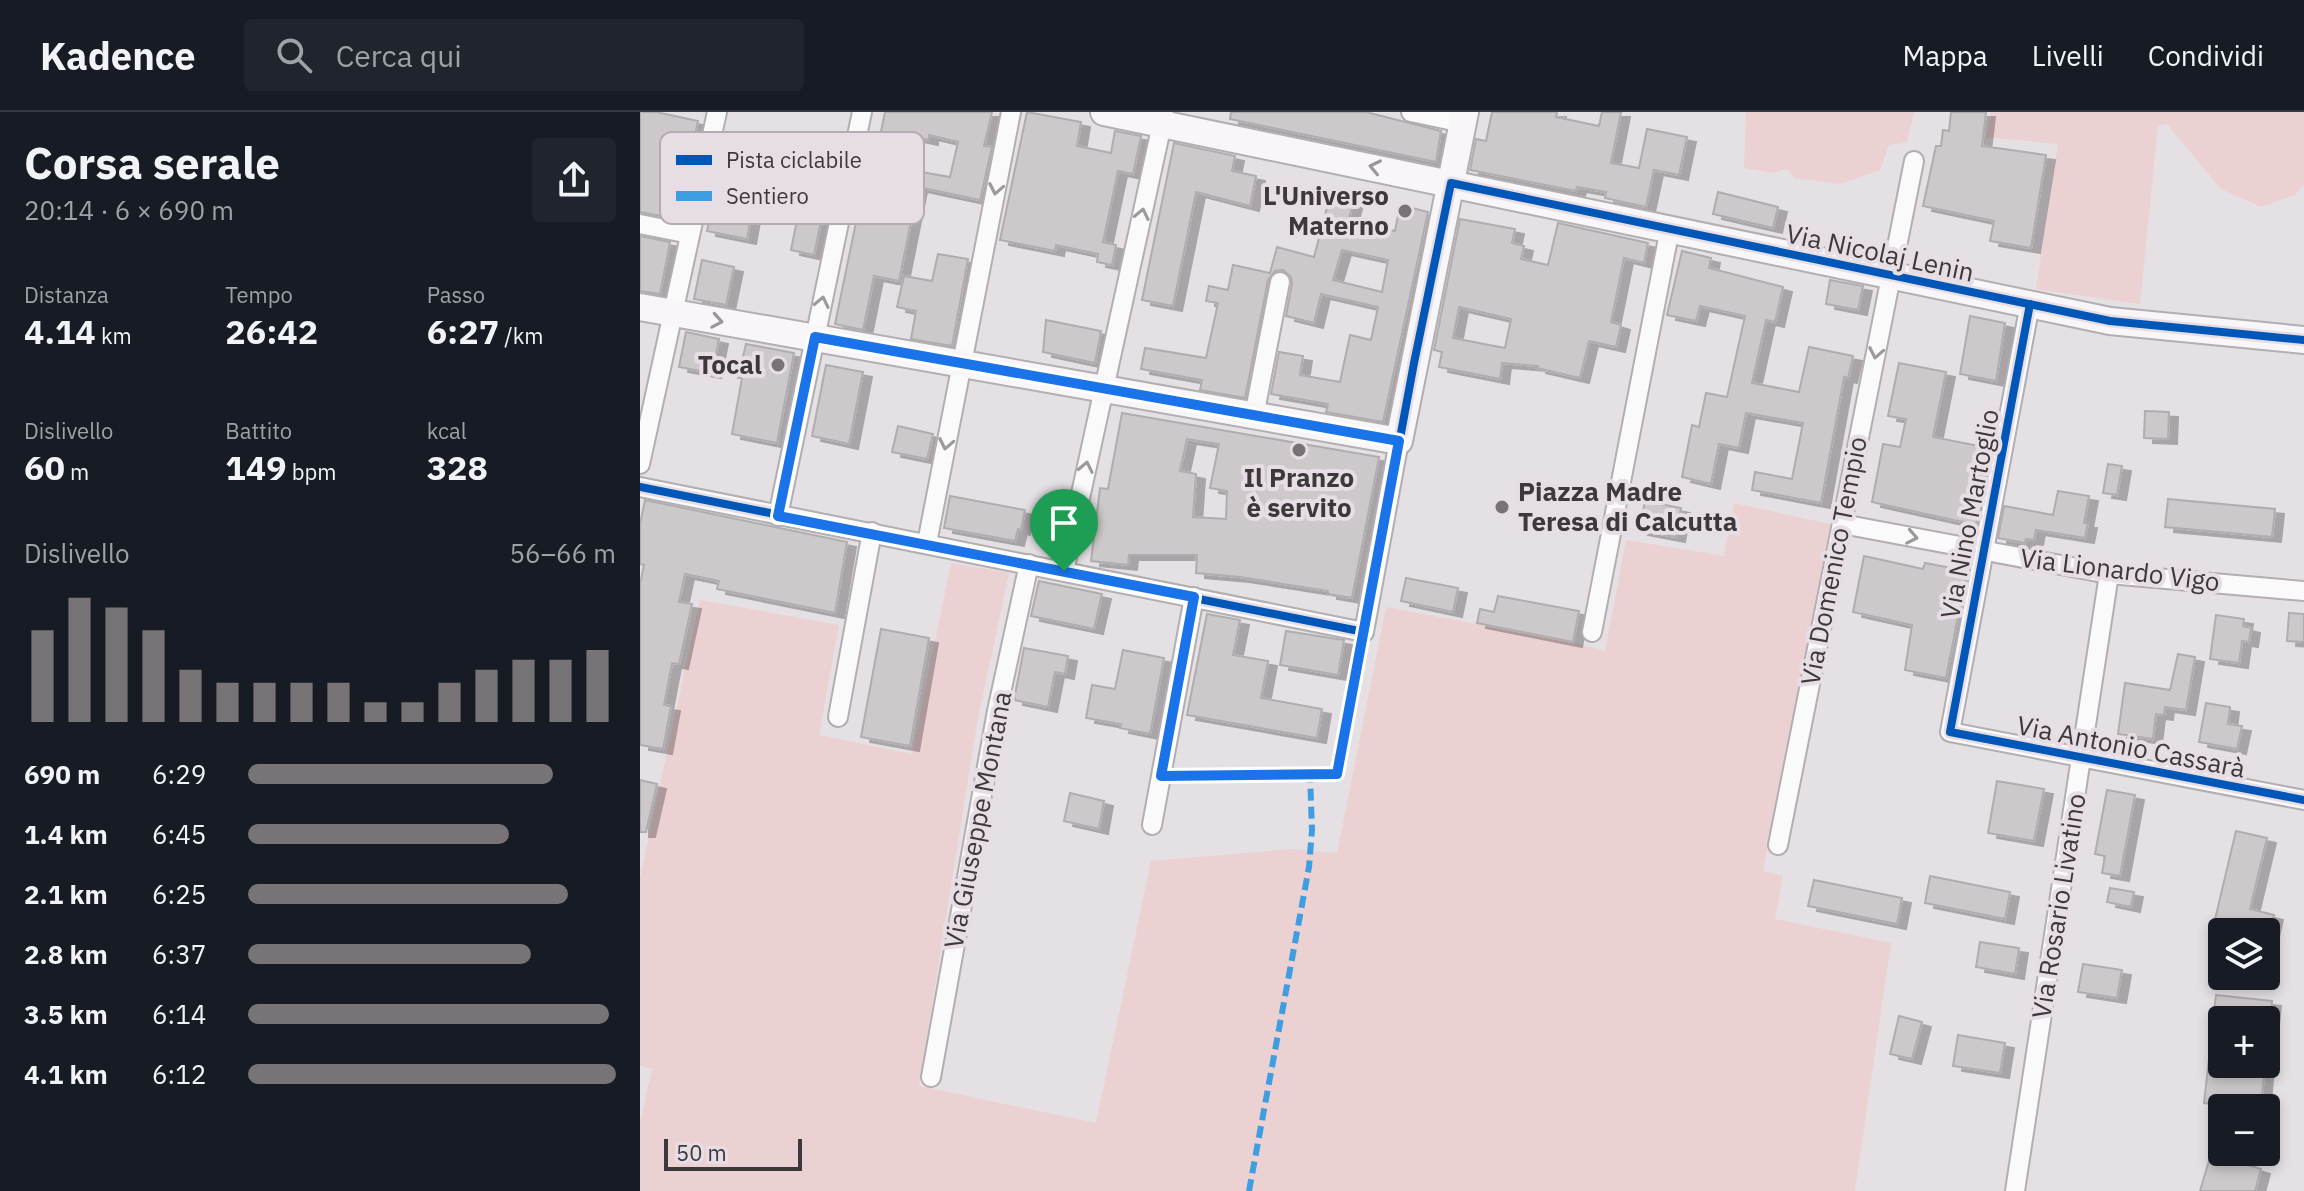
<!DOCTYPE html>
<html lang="it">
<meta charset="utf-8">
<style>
:root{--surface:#171b24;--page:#20242c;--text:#f1f3f6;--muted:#9ea1a6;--line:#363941;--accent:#777376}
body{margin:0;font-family:"IBM Plex Sans",sans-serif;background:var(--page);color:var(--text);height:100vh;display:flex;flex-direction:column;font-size:30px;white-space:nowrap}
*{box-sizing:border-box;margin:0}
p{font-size:26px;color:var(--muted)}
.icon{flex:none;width:44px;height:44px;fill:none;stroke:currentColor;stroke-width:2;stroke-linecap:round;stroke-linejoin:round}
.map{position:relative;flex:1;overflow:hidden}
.details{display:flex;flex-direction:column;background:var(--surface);width:640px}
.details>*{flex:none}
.fabs{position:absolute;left:1568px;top:806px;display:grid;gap:16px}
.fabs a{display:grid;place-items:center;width:72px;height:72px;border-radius:8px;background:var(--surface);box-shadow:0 4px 12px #0003;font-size:40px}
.scale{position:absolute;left:24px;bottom:20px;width:138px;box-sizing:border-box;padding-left:8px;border:4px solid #3c383b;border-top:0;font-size:22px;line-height:28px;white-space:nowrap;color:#3c383b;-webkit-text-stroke:6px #e7dee5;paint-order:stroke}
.pin{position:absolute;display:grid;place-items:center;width:68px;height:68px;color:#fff;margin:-82px -34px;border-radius:50% 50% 50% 0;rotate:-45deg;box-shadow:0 0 8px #0007}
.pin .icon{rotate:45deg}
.round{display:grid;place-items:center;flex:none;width:84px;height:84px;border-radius:8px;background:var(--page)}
.summary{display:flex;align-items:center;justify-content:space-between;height:136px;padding:0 24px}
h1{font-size:44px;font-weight:800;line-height:60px}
.figures{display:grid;grid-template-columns:repeat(3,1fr);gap:12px;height:136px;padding:8px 24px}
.figures div{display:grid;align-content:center}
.figures b{font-size:34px;font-weight:800}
.figures small{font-size:22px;font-weight:400}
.figures p{font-size:22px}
.chart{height:224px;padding:16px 24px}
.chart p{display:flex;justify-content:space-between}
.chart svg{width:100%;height:144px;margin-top:8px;stroke:var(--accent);stroke-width:6}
ul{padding:0 24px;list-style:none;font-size:26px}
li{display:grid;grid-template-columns:128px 96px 1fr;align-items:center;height:60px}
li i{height:20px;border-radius:10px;background:var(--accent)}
header{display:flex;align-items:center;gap:48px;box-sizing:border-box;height:112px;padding:0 40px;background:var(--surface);border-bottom:2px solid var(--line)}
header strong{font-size:38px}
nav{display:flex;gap:44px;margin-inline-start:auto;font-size:28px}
.search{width:560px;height:72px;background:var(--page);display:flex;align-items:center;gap:20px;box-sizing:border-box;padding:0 28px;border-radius:8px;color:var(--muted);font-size:30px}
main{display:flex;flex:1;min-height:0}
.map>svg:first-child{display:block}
.green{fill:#ecd1d2}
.building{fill:#cdc9cb;stroke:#b0acaf;stroke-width:2;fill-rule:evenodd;filter:url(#shadow)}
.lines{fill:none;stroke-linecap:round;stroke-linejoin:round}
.lane-casing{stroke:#b2aeb1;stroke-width:13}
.street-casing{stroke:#b2aeb1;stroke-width:22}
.secondary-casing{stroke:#b2aeb1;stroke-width:30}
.lane{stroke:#fbfafb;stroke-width:9}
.street{stroke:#fbfafb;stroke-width:18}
.secondary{stroke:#f8f6f8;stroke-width:26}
.quiet{stroke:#3f9ee2;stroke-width:6;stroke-dasharray:12 6;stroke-linecap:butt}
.cycleway-casing{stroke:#e7dee5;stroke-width:13}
.cycleway{stroke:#0057b8;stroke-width:8}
.oneway{stroke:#9a979a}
.oneway2{stroke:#9c999b}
.route-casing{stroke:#fff;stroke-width:16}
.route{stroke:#1a73e8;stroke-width:10}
.poi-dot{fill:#777376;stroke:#e7dee5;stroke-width:3}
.labels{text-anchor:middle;stroke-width:8;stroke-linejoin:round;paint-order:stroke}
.poi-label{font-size:26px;font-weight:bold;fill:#3c383b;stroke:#e7dee5;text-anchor:end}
.street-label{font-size:26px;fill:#3c383b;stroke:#e7dee5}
.key{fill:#e7dee5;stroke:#b4acb2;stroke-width:2}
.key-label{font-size:22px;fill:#3c383b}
</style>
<header>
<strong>Kadence</strong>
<div class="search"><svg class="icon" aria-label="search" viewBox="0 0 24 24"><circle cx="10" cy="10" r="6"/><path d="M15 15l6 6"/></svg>Cerca qui</div>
<nav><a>Mappa</a><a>Livelli</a><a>Condividi</a></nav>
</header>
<main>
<section class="details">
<div class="summary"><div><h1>Corsa serale</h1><p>20:14 · 6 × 690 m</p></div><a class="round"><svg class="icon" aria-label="share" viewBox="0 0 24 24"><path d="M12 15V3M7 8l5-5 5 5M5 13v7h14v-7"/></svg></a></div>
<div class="figures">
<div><p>Distanza</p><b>4.14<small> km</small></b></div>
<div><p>Tempo</p><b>26:42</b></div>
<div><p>Passo</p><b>6:27<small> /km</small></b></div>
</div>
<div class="figures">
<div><p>Dislivello</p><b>60<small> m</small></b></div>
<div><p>Battito</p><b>149<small> bpm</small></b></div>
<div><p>kcal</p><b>328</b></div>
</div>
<div class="chart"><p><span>Dislivello</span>56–66 m</p>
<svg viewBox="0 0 160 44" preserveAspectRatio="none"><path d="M5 44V16M15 44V6M25 44V9M35 44V16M45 44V28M55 44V32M65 44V32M75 44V32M85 44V32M95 44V38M105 44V38M115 44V32M125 44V28M135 44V25M145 44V25M155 44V22"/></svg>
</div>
<ul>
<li><b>690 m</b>6:29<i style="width:83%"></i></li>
<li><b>1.4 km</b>6:45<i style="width:71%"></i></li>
<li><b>2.1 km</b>6:25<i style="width:87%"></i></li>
<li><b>2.8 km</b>6:37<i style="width:77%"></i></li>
<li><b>3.5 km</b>6:14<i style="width:98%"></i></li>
<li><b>4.1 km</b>6:12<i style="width:100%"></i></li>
</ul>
</section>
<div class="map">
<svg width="1664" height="1079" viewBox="0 0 1664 1079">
<defs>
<filter id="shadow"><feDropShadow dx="9" dy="5" stdDeviation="0" flood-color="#0004"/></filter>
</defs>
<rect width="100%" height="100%" fill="#e5e0e4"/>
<g class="green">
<polygon points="1106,0 1274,0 1267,30 1249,33 1240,58 1200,72 1154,66 1148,57 1132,61 1104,56"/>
<polygon points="1351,0 1664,0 1664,72 1655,83 1621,95 1581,77 1527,12 1518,14 1500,192 1396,177 1418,32 1346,25"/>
<polygon points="1094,391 1190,412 1123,759 1143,764 1135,807 1251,831 1215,1079 0,1079 0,1011 12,957 0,954 0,766 60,488 199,513 179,623 272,642 311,451 369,461 338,606 279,974 456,1011 511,749 652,737 697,741 746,495 933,530 965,539 986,428 1084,444"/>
</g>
<g class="building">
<polygon points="0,0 16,0 58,9 37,107 0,100"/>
<path d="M 245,0 L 352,0 L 344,34 L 352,35 L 340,88 L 278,75 L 259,169 L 234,164 L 223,218 L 195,212 L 232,33 L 238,34 ZM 260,22 L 289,28 L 289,23 L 318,30 L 310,65 L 253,55 Z"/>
<polygon points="387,0 441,10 437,34 471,41 475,19 501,24 493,62 478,59 463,130 476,133 472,153 457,150 458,142 416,133 415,139 360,128"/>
<polygon points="591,0 726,0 801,19 796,50 590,7"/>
<polygon points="852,0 917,0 916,5 959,14 962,0 981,0 971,51 999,56 1007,17 1047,25 1039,63 1014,58 1006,95 965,86 966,80 937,75 936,79 830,58 836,27 846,29"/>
<polygon points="1311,0 1346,0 1342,34 1406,43 1391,136 1350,129 1354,109 1283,94 1296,34 1301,34 1303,18 1309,19"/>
<polygon points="534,31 595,44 592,59 616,64 610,94 556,80 533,194 502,188"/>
<polygon points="83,44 190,66 174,143 151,138 159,98 114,89 107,127 67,119"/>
<path d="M 691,80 L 715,86 L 708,109 L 755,119 L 760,93 L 788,100 L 743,310 L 686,300 L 688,292 L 631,282 L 639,240 L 663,244 L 660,263 L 700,270 L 710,223 L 731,228 L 738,195 L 681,182 L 674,211 L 646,204 L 652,172 L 651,165 L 643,158 L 635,159 L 628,168 L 605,286 L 560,278 L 562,268 L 501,257 L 505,236 L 566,246 L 578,191 L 566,189 L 569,174 L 588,178 L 593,153 L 630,161 L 637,135 L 674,145 ZM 702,138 L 748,148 L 742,180 L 693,168 Z"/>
<polygon points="1078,80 1138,95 1133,116 1073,102"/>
<path d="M 820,107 L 875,117 L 872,131 L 884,134 L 881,147 L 908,153 L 918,111 L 1008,131 L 1004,151 L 984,146 L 971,210 L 981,213 L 976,235 L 949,229 L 940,266 L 897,256 L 898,254 L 862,251 L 860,267 L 799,255 L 802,240 L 794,238 ZM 819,195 L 871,207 L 865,236 L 813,226 Z"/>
<polygon points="0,124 30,130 20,182 0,179"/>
<polygon points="1042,139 1071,146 1069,156 1143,175 1135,210 1126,208 1112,271 1159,280 1169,235 1213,244 1208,266 1204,265 1181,391 1112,378 1115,360 1152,367 1163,311 1106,301 1099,336 1079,332 1071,372 1042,365 1052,313 1059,315 1066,281 1087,285 1105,204 1060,194 1056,209 1027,203"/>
<polygon points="298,142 328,147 312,234 271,227 276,199 257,195 264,164 292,169"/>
<polygon points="62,148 94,155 86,193 54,187"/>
<polygon points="1190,168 1223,174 1218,198 1186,192"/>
<polygon points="1330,204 1365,211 1356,269 1320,262"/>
<polygon points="406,208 461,219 455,251 403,240"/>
<polygon points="46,220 79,227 72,261 39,255"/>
<polygon points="106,232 154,241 137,331 92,322 102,266 98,266"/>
<polygon points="1259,251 1306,260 1293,325 1344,335 1334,386 1341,389 1336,413 1232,390 1243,332 1260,335 1266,307 1248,304"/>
<polygon points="186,253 223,260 209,332 172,324"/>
<polygon points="1505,299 1529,300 1528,327 1504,326"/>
<path d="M 482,301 L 739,345 L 712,486 L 688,482 L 688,479 L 600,465 L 556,461 L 557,443 L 489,443 L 488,453 L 451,449 L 460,376 L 468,377 ZM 547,327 L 579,332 L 570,376 L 587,379 L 586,407 L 553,405 L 556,362 L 540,359 Z"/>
<polygon points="258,314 293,322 287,347 252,340"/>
<polygon points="1468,352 1482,354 1477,383 1463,381"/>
<polygon points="1418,379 1449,384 1444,411 1448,411 1445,426 1396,418 1394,428 1386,427 1385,431 1358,426 1364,394 1413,403"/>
<polygon points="310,384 385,398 381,418 378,417 375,429 304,416"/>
<polygon points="1528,387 1635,397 1632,425 1525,415"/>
<polygon points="5,388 207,430 195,501 77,477 79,469 45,462 39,490 52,492 39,552 32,551 24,593 31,594 23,637 0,633 0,472 4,453 0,452 0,412"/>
<polygon points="1005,389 1041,396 1036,425 999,418"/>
<polygon points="1224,444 1283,457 1285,451 1327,459 1306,566 1265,558 1272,513 1213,500"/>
<polygon points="766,466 818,476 813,500 761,489"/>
<polygon points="399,469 462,482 454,517 391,504"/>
<polygon points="858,484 939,499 933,530 837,511 840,497 854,500"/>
<polygon points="1649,501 1664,502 1664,530 1647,529"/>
<polygon points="567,502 600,508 593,543 628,549 621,586 682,597 677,626 547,603"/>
<polygon points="1576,503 1604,507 1603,514 1611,516 1609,530 1602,529 1599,551 1570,547"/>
<polygon points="241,517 289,526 270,634 221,625"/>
<polygon points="646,519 704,528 698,563 640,553"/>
<polygon points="384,536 428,544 425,562 415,560 408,595 374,588"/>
<polygon points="483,538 524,546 510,622 480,616 481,612 446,606 452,573 475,577"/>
<polygon points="1538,542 1555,545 1546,598 1525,595 1524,603 1516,602 1513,627 1478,622 1485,571 1530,578"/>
<polygon points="1566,591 1590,595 1588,612 1602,614 1597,637 1559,630"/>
<polygon points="0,668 17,672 6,720 0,720"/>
<polygon points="1357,669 1404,677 1394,729 1348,721"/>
<polygon points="1467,678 1495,683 1480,764 1462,761 1465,744 1455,742"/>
<polygon points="430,681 464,689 459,717 424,709"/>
<polygon points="1596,719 1627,726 1610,797 1634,803 1630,820 1572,820"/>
<polygon points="1290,764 1370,780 1365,807 1285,791"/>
<polygon points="1174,768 1262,786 1257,812 1168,794"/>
<polygon points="1470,776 1494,780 1491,795 1467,790"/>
<polygon points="1340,830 1379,836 1375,862 1336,855"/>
<polygon points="1443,852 1482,858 1477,886 1438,880"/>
<polygon points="1576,883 1632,889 1630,908 1573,908"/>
<polygon points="1259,904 1282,910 1272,947 1250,942"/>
<polygon points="1572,921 1582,921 1582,952 1625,952 1621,996 1564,991"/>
<polygon points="1318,923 1365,931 1360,961 1313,954"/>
<polygon points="1571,1042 1621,1057 1615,1079 1560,1079"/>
</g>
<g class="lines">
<defs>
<polyline id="lane" points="521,664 697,662 724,520"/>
<g id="street">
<polyline points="771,0 823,11"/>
<polyline points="0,112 50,122"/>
<polyline points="1390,192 1310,620 1664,688"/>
<polyline points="614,304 640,170"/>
<polyline points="0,352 77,0"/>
<polyline points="0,375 724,520 759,329"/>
<polyline points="138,404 222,0"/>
<polyline points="1202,412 1469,462 1664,479"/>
<polyline points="287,431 371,0"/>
<polyline points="424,459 524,3"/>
<polyline points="952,520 1030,116"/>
<polyline points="198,605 232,420"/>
<polyline points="512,713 554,485"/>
<polyline points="1138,733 1274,49"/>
<polyline points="291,965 357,599 389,452"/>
<polyline points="1375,1079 1469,462"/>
</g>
<g id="secondary">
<polyline points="464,0 1470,209 1664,228"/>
<polyline points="0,195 759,329 825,0"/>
</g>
</defs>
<use href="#lane" class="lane-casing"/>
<use href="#street" class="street-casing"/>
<use href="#secondary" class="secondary-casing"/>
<use href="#lane" class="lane"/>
<use href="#street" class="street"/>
<use href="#secondary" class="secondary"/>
<polyline class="quiet" points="609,1079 669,755 672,718 670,662"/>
<defs>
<g id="cycleway">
<polyline points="1390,192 1310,620 1664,688"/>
<polyline points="0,375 724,520 774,251 811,71 1470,209 1664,228"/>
</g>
</defs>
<use href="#cycleway" class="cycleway-casing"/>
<use href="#cycleway" class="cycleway"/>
</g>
<defs><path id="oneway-chevron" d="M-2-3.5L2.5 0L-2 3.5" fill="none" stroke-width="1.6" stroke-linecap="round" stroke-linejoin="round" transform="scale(2)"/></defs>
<g class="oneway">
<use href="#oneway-chevron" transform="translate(735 55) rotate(-168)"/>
<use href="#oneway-chevron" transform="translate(77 209) rotate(10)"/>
</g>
<g class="oneway2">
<use href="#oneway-chevron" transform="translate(356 77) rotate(101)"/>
<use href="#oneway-chevron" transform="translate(502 102) rotate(-78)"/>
<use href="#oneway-chevron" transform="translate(182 190) rotate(-78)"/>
<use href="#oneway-chevron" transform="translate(1236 241) rotate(101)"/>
<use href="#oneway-chevron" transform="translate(306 332) rotate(101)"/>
<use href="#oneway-chevron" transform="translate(446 355) rotate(-78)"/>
<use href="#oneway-chevron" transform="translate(1272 425) rotate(11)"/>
</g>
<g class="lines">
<defs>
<polygon id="route" points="175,225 759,329 697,662 521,664 554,485 138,404"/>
</defs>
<use href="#route" class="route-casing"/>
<use href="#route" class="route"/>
</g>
<g class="poi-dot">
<circle cx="765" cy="99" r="8"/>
<circle cx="138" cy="253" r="8"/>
<circle cx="659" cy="338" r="8"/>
<circle cx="862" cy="395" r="8"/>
</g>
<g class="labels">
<g class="poi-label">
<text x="749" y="93">L'Universo<tspan x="749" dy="30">Materno</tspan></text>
<text x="122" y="262">Tocal</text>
<text x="659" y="375" text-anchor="middle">Il Pranzo<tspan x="659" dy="30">è servito</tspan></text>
<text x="878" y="389" text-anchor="start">Piazza Madre<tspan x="878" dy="30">Teresa di Calcutta</tspan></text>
</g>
<g class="street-label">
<text transform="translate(1240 141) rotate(12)" y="9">Via Nicolaj Lenin</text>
<text transform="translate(1330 402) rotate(-79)" y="9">Via Nino Martoglio</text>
<text transform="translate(1194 449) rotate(-79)" y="9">Via Domenico Tempio</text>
<text transform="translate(1480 458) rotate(7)" y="9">Via Lionardo Vigo</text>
<text transform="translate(1491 635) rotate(11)" y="9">Via Antonio Cassarà</text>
<text transform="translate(338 708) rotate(-79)" y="9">Via Giuseppe Montana</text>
<text transform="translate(1419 794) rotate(-81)" y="9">Via Rosario Livatino</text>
</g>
</g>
<rect x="20" y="20" width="264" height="92" rx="12" class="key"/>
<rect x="36" y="43" width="36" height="10" fill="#0057b8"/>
<rect x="36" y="79" width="36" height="10" fill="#3f9ee2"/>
<g class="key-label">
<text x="86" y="56">Pista ciclabile</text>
<text x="86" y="92">Sentiero</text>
</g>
</svg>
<div class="fabs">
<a><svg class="icon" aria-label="layers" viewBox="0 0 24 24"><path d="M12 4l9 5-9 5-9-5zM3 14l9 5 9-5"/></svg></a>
<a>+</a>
<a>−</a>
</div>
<div class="scale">50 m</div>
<div class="pin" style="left:424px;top:459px;background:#1e9e55"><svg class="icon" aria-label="arrive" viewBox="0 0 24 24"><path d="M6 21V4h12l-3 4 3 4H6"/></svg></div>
</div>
</main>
